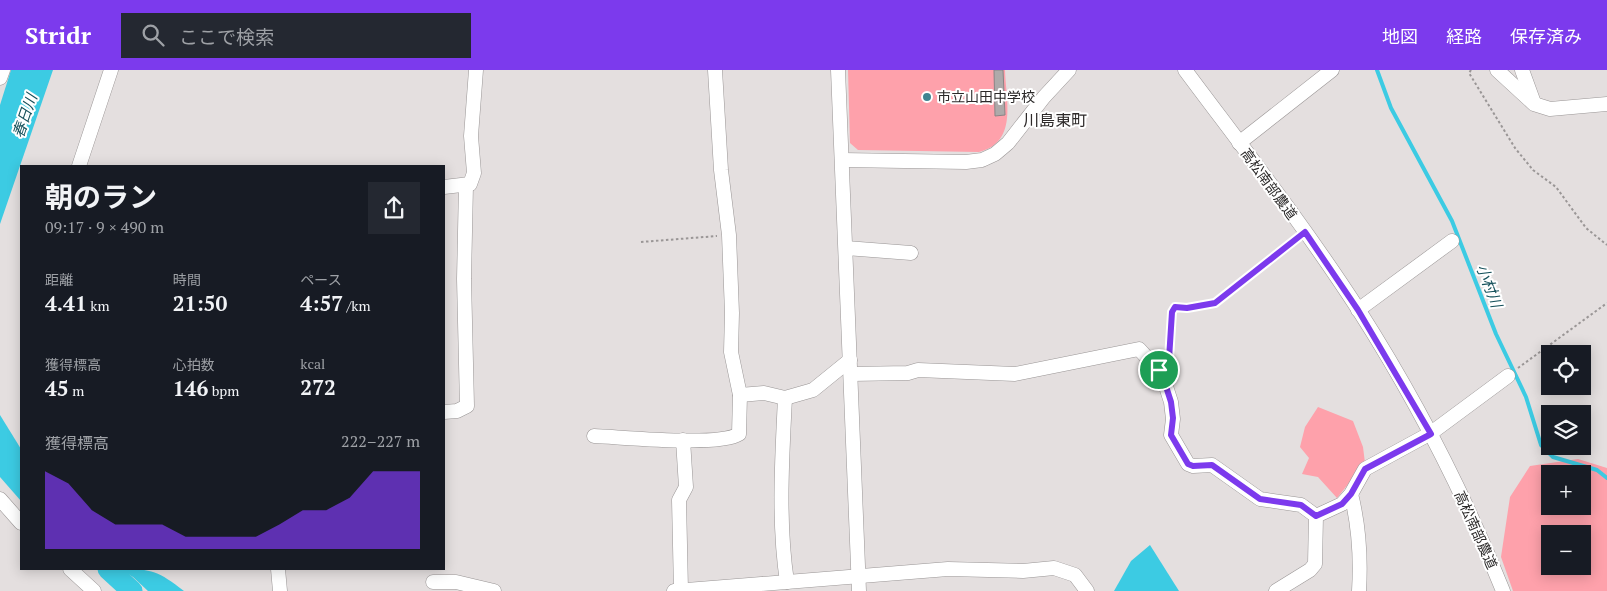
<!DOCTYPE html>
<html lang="ja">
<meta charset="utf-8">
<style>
:root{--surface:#171b24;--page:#242831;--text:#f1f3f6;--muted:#9ea1a6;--accent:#7c3aed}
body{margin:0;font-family:"PT Serif","Noto Sans JP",serif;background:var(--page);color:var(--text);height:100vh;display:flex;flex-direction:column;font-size:19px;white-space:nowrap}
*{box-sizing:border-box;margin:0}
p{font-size:16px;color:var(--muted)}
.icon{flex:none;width:28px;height:28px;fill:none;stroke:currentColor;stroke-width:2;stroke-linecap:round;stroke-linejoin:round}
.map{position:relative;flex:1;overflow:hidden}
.sheet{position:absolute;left:20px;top:95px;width:425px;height:405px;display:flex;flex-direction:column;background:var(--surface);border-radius:0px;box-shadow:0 2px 12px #0003}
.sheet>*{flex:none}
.controls{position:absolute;left:1541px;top:275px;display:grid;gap:10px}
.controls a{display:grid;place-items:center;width:50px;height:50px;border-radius:0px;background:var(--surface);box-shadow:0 2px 12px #0003;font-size:25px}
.pin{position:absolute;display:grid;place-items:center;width:42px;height:42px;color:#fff;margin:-21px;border:2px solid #fff;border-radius:50%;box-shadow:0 1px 5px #0007}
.round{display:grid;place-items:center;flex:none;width:52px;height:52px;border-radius:0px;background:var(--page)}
.head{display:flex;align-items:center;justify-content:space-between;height:85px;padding:0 25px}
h1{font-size:28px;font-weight:700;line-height:38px}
.figures{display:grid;grid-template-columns:repeat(3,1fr);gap:8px;height:85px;padding:5px 25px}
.figures div{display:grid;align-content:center}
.figures b{font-size:21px;font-weight:700}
.figures small{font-size:14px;font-weight:400}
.figures p{font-size:14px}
.chart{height:140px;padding:10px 25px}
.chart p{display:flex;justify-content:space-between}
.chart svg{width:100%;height:90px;margin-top:5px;fill:var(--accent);opacity:.7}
header{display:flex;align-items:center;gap:30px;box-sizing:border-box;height:70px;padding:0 25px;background:var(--accent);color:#fff}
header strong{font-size:24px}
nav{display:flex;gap:28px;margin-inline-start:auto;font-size:18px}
.search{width:350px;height:45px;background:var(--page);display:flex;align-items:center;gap:12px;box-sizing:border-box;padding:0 18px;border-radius:0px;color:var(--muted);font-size:19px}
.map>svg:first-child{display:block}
.green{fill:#fea1ab;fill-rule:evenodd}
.water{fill:#3ccbe3}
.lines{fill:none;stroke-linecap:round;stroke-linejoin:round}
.stream{stroke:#3ccbe3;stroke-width:4}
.river{stroke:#3ccbe3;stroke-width:21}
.building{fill:#aeaaaa;stroke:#8a8586}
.minor-casing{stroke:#999595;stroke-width:15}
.path{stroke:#9a9696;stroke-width:2;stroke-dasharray:2.5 2.5;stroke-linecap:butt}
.minor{stroke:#fff;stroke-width:14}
.route-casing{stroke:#fff;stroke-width:10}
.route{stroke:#7c3aed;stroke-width:6}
.poi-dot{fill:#3f8491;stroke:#fff;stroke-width:2}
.labels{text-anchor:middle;stroke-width:4;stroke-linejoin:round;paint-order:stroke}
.poi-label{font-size:14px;fill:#2b2929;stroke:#fff;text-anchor:start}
.street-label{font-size:14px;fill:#2b2929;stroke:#fff}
.water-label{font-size:15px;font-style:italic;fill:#16515b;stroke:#fff}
.quarter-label{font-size:16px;fill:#2d2929;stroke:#fff}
</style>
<header>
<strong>Stridr</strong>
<div class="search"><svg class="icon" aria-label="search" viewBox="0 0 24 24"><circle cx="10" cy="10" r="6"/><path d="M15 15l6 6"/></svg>ここで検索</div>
<nav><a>地図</a><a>経路</a><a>保存済み</a></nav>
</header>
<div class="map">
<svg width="1607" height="521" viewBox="0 0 1607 521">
<rect width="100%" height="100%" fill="#e4dfdf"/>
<g class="green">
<path d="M 848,0 L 1005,0 C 1006,32 1018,72 979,82 L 858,80 L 850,73 Z"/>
<polygon points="1318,337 1353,351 1363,377 1365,393 1337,428 1318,407 1302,404 1309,388 1300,377 1305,357"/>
<path d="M 1578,389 L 1607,398 L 1607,521 L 1513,521 L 1501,487 L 1510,427 L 1530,396 ZM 1550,404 L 1582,404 L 1582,436 L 1550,436 ZM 1550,464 L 1582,464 L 1582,496 L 1550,496 Z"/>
</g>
<g class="water">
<polygon points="11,0 53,0 0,154 0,35"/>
<polygon points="0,345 21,379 21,431 0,407"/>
<polygon points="1150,475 1179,521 1114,521 1131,491"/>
<path d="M 120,499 C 153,499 158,501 184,521 L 148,521 L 133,507 Z"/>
</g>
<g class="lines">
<polyline class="stream" points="1377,0 1391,38 1452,151 1496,264 1526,327 1541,375 1553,387 1597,400 1607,408"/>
<polyline class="river" points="108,499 132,521"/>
</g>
<polygon class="building" points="994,0 1003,0 1005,45 995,46"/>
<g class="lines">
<defs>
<g id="minor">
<polyline points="838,0 859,521"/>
<path d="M 1185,0 C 1244,79 1305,157 1358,239 C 1415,328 1464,423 1503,521"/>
<polyline points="1497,0 1534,34 1550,39 1607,34"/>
<polyline points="1522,0 1534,33"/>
<polyline points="0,8 3,0"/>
<polyline points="1239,73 1332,0"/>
<polyline points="842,90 966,92 982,90 995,84 1008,73 1044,27 1069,0"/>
<polyline points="79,96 111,0"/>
<polyline points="444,117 470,114 474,103 471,66 476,0"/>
<polyline points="846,178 911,183"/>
<polyline points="1358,240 1452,171"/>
<polyline points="851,304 908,303 918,300 1015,304 1139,279 1162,304 1171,332 1173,349 1171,365 1188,394 1193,396 1212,395 1260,429 1301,435 1316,446"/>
<polyline points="740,325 764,323 785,328 813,320 850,290"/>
<path d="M 785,328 C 782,389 778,452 787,512"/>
<polyline points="444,342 457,341 467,336 464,209 466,115"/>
<path d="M 594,366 C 622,367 719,377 739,364 L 740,325 L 731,282 L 732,243 L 729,165 L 721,100 L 715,0"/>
<path d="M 1351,424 C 1359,456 1361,488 1359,521"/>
<polyline points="0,429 21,453"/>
<polyline points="70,499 94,521"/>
<polyline points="278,499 280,521"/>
<polyline points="433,512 456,512 494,521"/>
<polyline points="681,520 679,430 686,417 683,370"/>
<polyline points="674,521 948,499 1023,501 1054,498 1075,505 1087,521"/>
<polyline points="1276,521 1310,500 1315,494 1316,446 1342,434 1351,424 1365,399 1431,363 1508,306"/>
</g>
</defs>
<use href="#minor" class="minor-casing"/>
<g class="path">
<polyline points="1471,0 1469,3 1515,78 1533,100 1556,117 1586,158 1607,175"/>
<polyline points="641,172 717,166"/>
<polyline points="1167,291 1172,242 1175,237 1187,238 1215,233 1295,170"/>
<polyline points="1518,298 1607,233"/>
</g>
<use href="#minor" class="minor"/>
</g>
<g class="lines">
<defs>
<polygon id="route" points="1305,162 1358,240 1431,364 1365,399 1351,424 1342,434 1316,446 1301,435 1260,429 1212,395 1193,396 1188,394 1171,365 1173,348 1171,332 1162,304 1159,300 1169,289 1172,242 1175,237 1187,238 1215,233"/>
</defs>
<use href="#route" class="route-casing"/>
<use href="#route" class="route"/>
</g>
<circle class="poi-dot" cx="927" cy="27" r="5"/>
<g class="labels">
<g class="poi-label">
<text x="937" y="32">市立山田中学校</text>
</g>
<g class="street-label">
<text transform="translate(1269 114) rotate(54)" y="5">高松南部農道</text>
<text transform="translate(1476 460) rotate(66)" y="5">高松南部農道</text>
</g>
<g class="water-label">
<text transform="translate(25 46) rotate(-71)" y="5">春日川</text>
<text transform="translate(1489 216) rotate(69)" y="5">小村川</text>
</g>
<g class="quarter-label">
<text x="1055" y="56">川島東町</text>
</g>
</g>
</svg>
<div class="controls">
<a><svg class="icon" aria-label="locate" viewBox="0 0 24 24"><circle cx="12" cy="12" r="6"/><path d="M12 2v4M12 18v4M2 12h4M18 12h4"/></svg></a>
<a><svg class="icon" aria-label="layers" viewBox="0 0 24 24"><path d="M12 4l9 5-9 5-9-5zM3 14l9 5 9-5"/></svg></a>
<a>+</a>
<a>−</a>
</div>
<div class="pin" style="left:1159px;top:300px;background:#1e9e55"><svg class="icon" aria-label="arrive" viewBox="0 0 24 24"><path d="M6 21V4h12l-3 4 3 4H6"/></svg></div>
<section class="sheet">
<div class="head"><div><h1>朝のラン</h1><p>09:17 · 9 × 490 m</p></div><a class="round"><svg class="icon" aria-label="share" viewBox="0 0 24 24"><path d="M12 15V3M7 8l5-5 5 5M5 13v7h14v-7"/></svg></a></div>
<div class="figures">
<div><p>距離</p><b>4.41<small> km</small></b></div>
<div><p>時間</p><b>21:50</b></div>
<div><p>ペース</p><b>4:57<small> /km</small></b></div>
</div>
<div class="figures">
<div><p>獲得標高</p><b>45<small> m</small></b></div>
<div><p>心拍数</p><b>146<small> bpm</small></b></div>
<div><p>kcal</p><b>272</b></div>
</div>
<div class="chart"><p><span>獲得標高</span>222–227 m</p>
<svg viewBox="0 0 160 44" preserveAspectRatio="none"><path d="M0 44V6L10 12L20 25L30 32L40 32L50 32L60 38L70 38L80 38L90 38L100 32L110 25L120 25L130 19L140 6L150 6L160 6V44z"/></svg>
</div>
</section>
</div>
